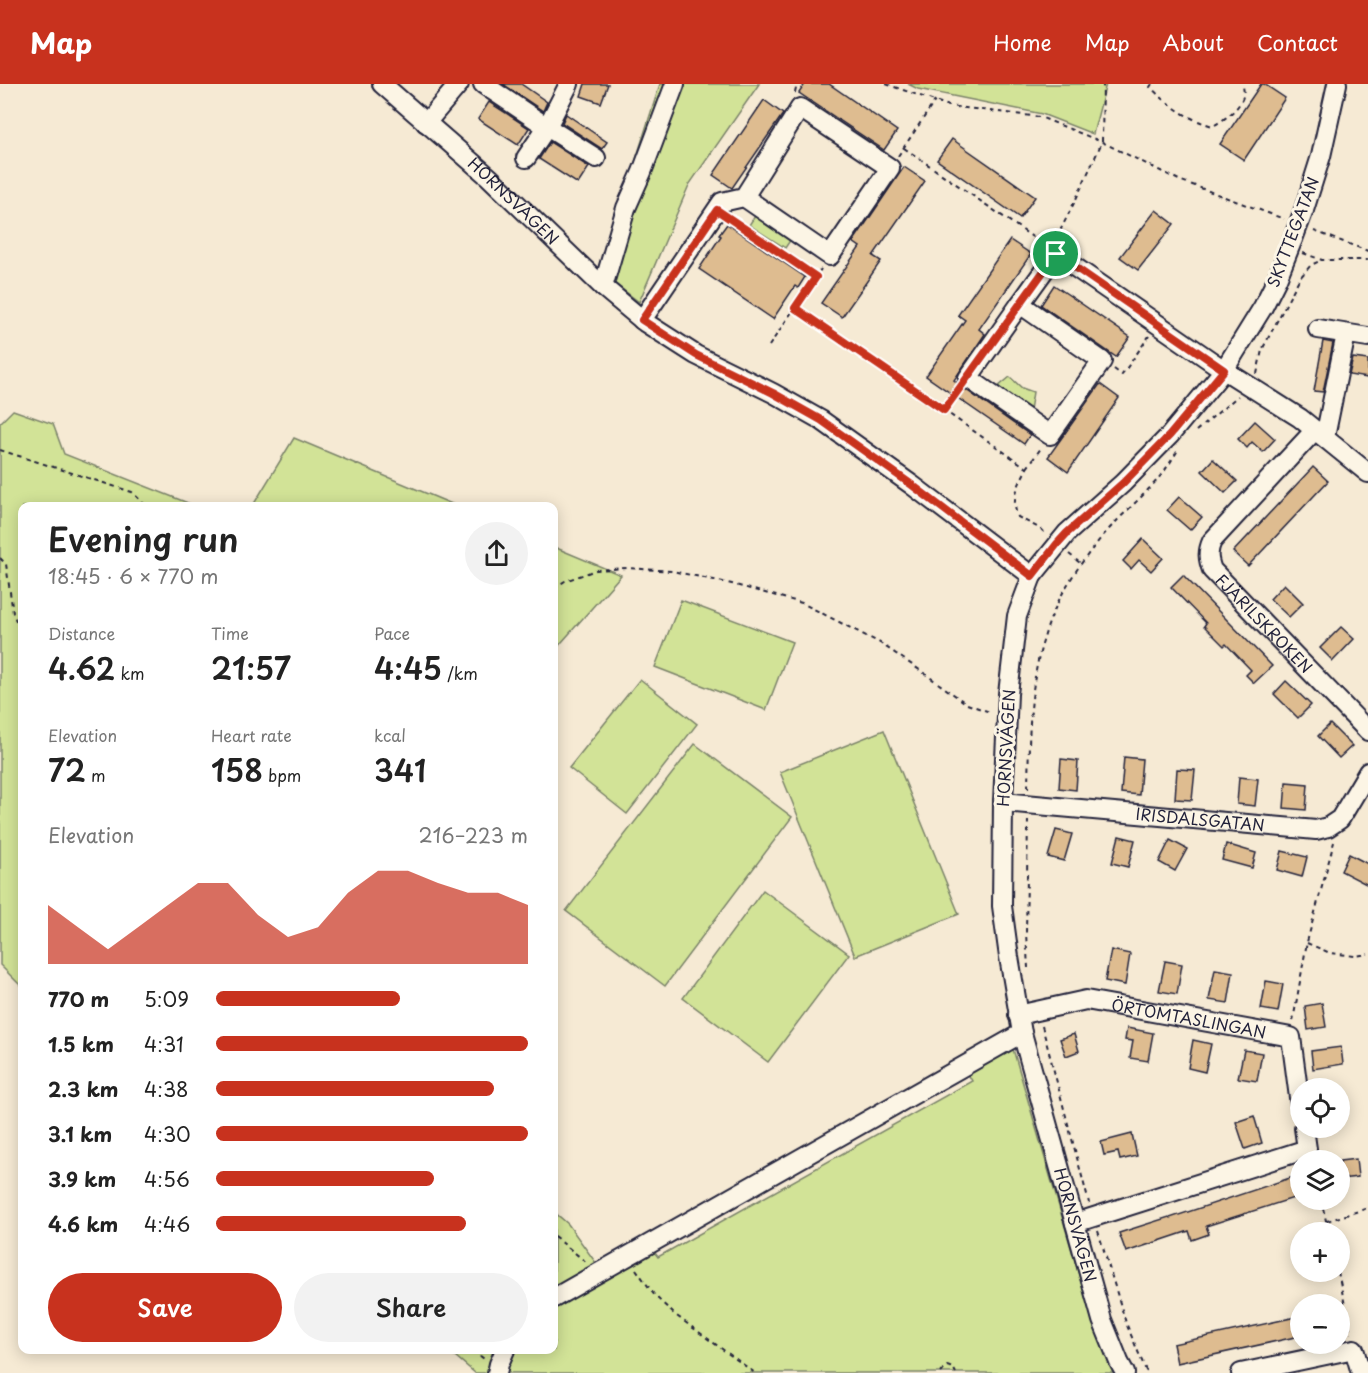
<!DOCTYPE html>
<meta charset="utf-8">
<style>
:root{--surface:#fff;--page:#f2f2f2;--text:#222;--muted:#767676;--accent:#c8321e}
body{margin:0;font-family:"Playpen Sans",sans-serif;background:var(--page);color:var(--text);height:100vh;display:flex;flex-direction:column;font-size:22px;white-space:nowrap}
*{box-sizing:border-box;margin:0}
p{font-size:20px;color:var(--muted)}
.icon{flex:none;width:33px;height:33px;fill:none;stroke:currentColor;stroke-width:2;stroke-linecap:round;stroke-linejoin:round}
.map{position:relative;flex:1;overflow:hidden}
.details{position:absolute;left:18px;top:418px;width:540px;height:852px;display:flex;flex-direction:column;background:var(--surface);border-radius:12px;box-shadow:0 3px 15px #0003}
.details>*{flex:none}
.controls{position:absolute;left:1290px;top:994px;display:grid;gap:12px}
.controls a{display:grid;place-items:center;width:60px;height:60px;border-radius:50%;background:var(--surface);box-shadow:0 3px 15px #0003;font-size:30px}
.pin{position:absolute;display:grid;place-items:center;width:51px;height:51px;color:#fff;margin:-26px;border:3px solid #fff;border-radius:50%;box-shadow:0 2px 6px #0007}
.round{display:grid;place-items:center;flex:none;width:63px;height:63px;border-radius:32px;background:var(--page)}
.headline{display:flex;align-items:center;justify-content:space-between;height:102px;padding:0 30px}
h1{font-size:33px;font-weight:600;line-height:45px}
.figures{display:grid;grid-template-columns:repeat(3,1fr);gap:9px;height:102px;padding:6px 30px}
.figures div{display:grid;align-content:center}
.figures b{font-size:30px;font-weight:600}
.figures small{font-size:16px;font-weight:400}
.figures p{font-size:16px}
.chart{height:168px;padding:12px 30px}
.chart p{display:flex;justify-content:space-between}
.chart svg{width:100%;height:108px;margin-top:6px;fill:var(--accent);opacity:.7}
.cta{display:flex;gap:12px;margin-top:auto;padding:12px 30px}
.cta a{flex:1;height:69px;border-radius:36px;background:var(--accent);color:#fff;font-size:24px;font-weight:600;line-height:69px;text-align:center}
.cta a+a{background:var(--page);color:var(--text)}
ul{padding:0 30px;list-style:none;font-size:20px}
li{display:grid;grid-template-columns:96px 72px 1fr;align-items:center;height:45px}
li i{height:15px;border-radius:8px;background:var(--accent)}
header{display:flex;align-items:center;gap:36px;box-sizing:border-box;height:84px;padding:0 30px;background:var(--accent);color:#fff}
header strong{font-size:28px}
nav{display:flex;gap:33px;margin-inline-start:auto;font-size:21px}
.map>svg:first-child{display:block}
.green{fill:#d2e397;stroke:#7a8269;stroke-width:1.5}
.building{fill:#debc90;stroke:#22223b;stroke-width:1.5}
.lines{fill:none;stroke-linecap:round;stroke-linejoin:round}
.minor-casing{stroke:#22223b;stroke-width:22}
.path{stroke:#22223b;stroke-width:2;stroke-dasharray:4.5 4.5;stroke-linecap:butt}
.minor{stroke:#fcf5e5;stroke-width:18}
.minor-bridge-casing{stroke:#22223b;stroke-width:22;stroke-linecap:butt}
.minor-bridge{stroke:#fcf5e5;stroke-width:18}
.route-casing{stroke:#fff;stroke-width:12}
.route{stroke:#c8321e;stroke-width:8}
.labels{text-anchor:middle;stroke-width:6;stroke-linejoin:round;paint-order:stroke}
.street-label{font-size:16px;fill:#22223b;stroke:#fcf5e5}
</style>
<header>
<strong>Map</strong>
<nav><a>Home</a><a>Map</a><a>About</a><a>Contact</a></nav>
</header>
<div class="map">
<svg width="1368" height="1289" viewBox="0 0 1368 1289">
<rect width="100%" height="100%" fill="#f6ead4"/>
<filter id="ink" filterUnits="userSpaceOnUse"><feTurbulence type="fractalNoise" baseFrequency=".0167" numOctaves="2"/><feDisplacementMap in="SourceGraphic" scale="12" xChannelSelector="R" yChannelSelector="G"/><feConvolveMatrix kernelMatrix="1 2 1 2 8 2 1 2 1" color-interpolation-filters="sRGB"/></filter>
<g filter="url(#ink)">
<g class="green">
<polygon points="660,0 759,0 689,101 639,218 600,188"/>
<polygon points="908,0 1106,0 1093,50 1042,30 918,5"/>
<polygon points="757,129 793,152 785,164 749,141"/>
<path d="M 1010,293 L 1022,304 L 1033,308 L 1030,326 C 1018,325 1003,314 998,303 Z"/>
<polygon points="13,326 53,340 64,370 198,423 22,423 22,903 0,881 0,339"/>
<polygon points="294,354 459,423 252,423"/>
<polygon points="554,463 621,491 554,567"/>
<polygon points="681,516 792,558 766,626 655,583"/>
<polygon points="640,595 697,640 627,730 569,684"/>
<polygon points="884,646 959,830 855,872 780,688"/>
<polygon points="695,660 792,733 665,902 566,827"/>
<polygon points="763,806 849,870 768,978 683,914"/>
<polygon points="1013,965 1086,1215 1113,1289 475,1289 448,1266 554,1266 554,1128 568,1140 606,1193 652,1165 658,1173 972,997 967,988"/>
</g>
<g class="building">
<polygon points="503,0 521,0 547,18 543,27"/>
<polygon points="585,0 608,0 601,19 581,12"/>
<polygon points="805,0 829,0 897,47 884,66 799,9"/>
<polygon points="1261,0 1264,0 1285,14 1244,76 1220,60"/>
<polygon points="764,16 783,30 732,104 713,91"/>
<polygon points="489,18 529,44 518,61 478,35"/>
<polygon points="566,30 607,58 602,65 562,39"/>
<polygon points="952,55 1035,113 1020,134 937,76"/>
<polygon points="550,58 589,83 578,100 539,75"/>
<polygon points="904,83 925,97 873,172 881,177 842,233 821,219 860,163 853,158"/>
<polygon points="1156,126 1174,140 1138,186 1120,173"/>
<polygon points="727,140 805,193 798,204 795,202 773,235 699,185 721,152 719,151"/>
<polygon points="1010,156 1031,170 979,245 985,250 954,296 962,303 1030,351 1024,360 926,292 965,236 958,231"/>
<polygon points="1054,201 1130,253 1116,273 1041,221"/>
<polygon points="1323,257 1333,259 1323,308 1314,307"/>
<polygon points="1353,274 1368,276 1368,294 1349,291"/>
<polygon points="1100,300 1119,314 1068,388 1048,373"/>
<polygon points="1255,337 1275,355 1263,368 1252,358 1247,364 1238,355"/>
<polygon points="1213,375 1237,397 1225,409 1202,387"/>
<polygon points="1313,383 1328,397 1248,482 1233,468"/>
<polygon points="1179,413 1202,433 1190,446 1167,426"/>
<polygon points="1143,455 1163,474 1151,487 1139,476 1131,485 1123,477"/>
<polygon points="1183,491 1272,582 1254,599 1246,591 1251,586 1226,560 1224,562 1204,542 1206,539 1171,503"/>
<polygon points="1284,500 1303,519 1289,533 1270,515"/>
<polygon points="1341,543 1354,555 1333,577 1320,564"/>
<polygon points="1286,597 1311,621 1298,634 1274,610"/>
<polygon points="1330,640 1352,662 1339,674 1318,652"/>
<polygon points="1124,673 1142,675 1139,711 1121,709"/>
<polygon points="1061,675 1078,677 1076,706 1059,704"/>
<polygon points="1177,685 1195,686 1192,716 1175,715"/>
<polygon points="1239,693 1258,695 1255,722 1237,720"/>
<polygon points="1286,698 1308,700 1306,726 1284,724"/>
<polygon points="1056,746 1072,750 1064,777 1048,773"/>
<polygon points="1119,752 1135,756 1128,783 1112,779"/>
<polygon points="1170,756 1187,765 1175,787 1159,778"/>
<polygon points="1226,760 1256,769 1252,784 1222,776"/>
<polygon points="1282,767 1307,773 1302,793 1277,786"/>
<polygon points="1349,770 1368,780 1368,801 1341,787"/>
<polygon points="1111,866 1130,870 1125,901 1105,897"/>
<polygon points="1165,877 1182,880 1177,910 1159,907"/>
<polygon points="1215,885 1233,888 1228,919 1209,916"/>
<polygon points="1266,897 1283,900 1278,928 1261,925"/>
<polygon points="1322,919 1326,943 1308,946 1305,922"/>
<polygon points="1127,944 1153,949 1148,977 1130,974 1133,957 1125,956"/>
<polygon points="1074,950 1079,967 1066,972 1060,955"/>
<polygon points="1193,956 1211,960 1205,988 1188,984"/>
<polygon points="1341,963 1343,980 1313,985 1311,967"/>
<polygon points="1244,966 1262,969 1257,997 1238,994"/>
<polygon points="1254,1032 1262,1059 1245,1065 1236,1038"/>
<polygon points="1132,1050 1137,1072 1120,1076 1118,1068 1104,1071 1101,1058"/>
<polygon points="1356,1075 1358,1093 1340,1095 1340,1077"/>
<polygon points="1296,1092 1300,1106 1300,1112 1206,1142 1209,1150 1192,1156 1189,1147 1126,1168 1119,1149 1169,1133 1170,1134"/>
<polygon points="1296,1233 1300,1252 1177,1279 1173,1260"/>
</g>
<g class="lines">
<defs>
<g id="minor">
<path id="s1" d="M 382,0 L 489,93 L 603,203 L 646,239 L 696,271 L 773,309 L 821,336 L 912,401 L 1032,492 L 1017,532 L 1008,610 L 1003,718 L 1002,822 L 1009,873 L 1022,949 L 1102,1236 L 1119,1278 L 1125,1289"/>
<polyline points="483,0 547,43 596,74"/>
<polyline points="426,39 459,0"/>
<polyline points="526,74 547,43 569,0"/>
<polyline points="1304,126 1321,72 1337,0"/>
<polyline points="603,203 626,124 642,88 675,0"/>
<polyline points="1020,220 1056,170 1224,286 1300,334 1368,389"/>
<polygon points="1020,220 1102,277 1050,351 968,294"/>
<polyline points="642,236 722,118 744,113 830,172 890,84 800,24 744,113"/>
<polyline points="1318,245 1368,253"/>
<path id="s2" d="M 1315,346 L 1212,457 C 1207,468 1208,475 1212,486 L 1368,647"/>
<polyline points="1325,353 1346,250"/>
<polyline points="1032,492 1067,449 1123,399 1170,351 1224,286 1263,223 1277,195 1293,155"/>
<path id="s3" d="M 1003,718 L 1316,746 L 1328,743 L 1340,735 L 1368,688"/>
<path id="s4" d="M 1018,931 L 1086,916 L 1291,953 L 1300,1021"/>
<polyline points="1075,1139 1307,1065 1304,1044"/>
<polyline points="554,1214 1022,949"/>
<polyline points="497,1289 499,1280 505,1266"/>
<polyline points="1241,1289 1354,1265 1361,1289"/>
</g>
</defs>
<use href="#minor" class="minor-casing"/>
<g class="path">
<polyline points="886,0 949,22 1040,33 1102,58 1179,96 1284,135"/>
<path d="M 1152,0 L 1150,3 C 1170,22 1187,35 1213,42 C 1227,34 1250,18 1242,0"/>
<polyline points="795,9 797,0"/>
<polyline points="904,64 1044,161"/>
<polyline points="898,72 935,17"/>
<polyline points="729,134 816,193"/>
<polyline points="1314,147 1368,167"/>
<polyline points="1056,155 1076,115 1102,58 1103,0"/>
<polyline points="1303,169 1322,176 1368,176"/>
<path d="M 795,223 L 1027,384 C 1019,400 1010,415 1018,433 L 1041,445 L 1046,450"/>
<polyline points="769,262 821,185"/>
<polyline points="1114,285 1122,291 1149,252"/>
<polyline points="1257,290 1262,266 1299,195 1311,181 1322,176"/>
<polyline points="944,326 958,307"/>
<polyline points="1196,347 1238,312"/>
<polyline points="0,366 132,408 145,421 150,423"/>
<polyline points="1027,384 1041,364"/>
<polyline points="1069,470 1080,479"/>
<polyline points="0,474 6,480 13,529 22,552"/>
<polyline points="554,504 565,497 596,486 627,484 672,487 728,499 802,519 880,559 924,589 967,620 990,628"/>
<path d="M 1028,704 C 1029,654 1029,602 1044,554 C 1054,519 1074,487 1097,459 C 1115,436 1138,418 1157,396 C 1165,387 1172,376 1178,366"/>
<polyline points="1028,736 1026,849 1028,884"/>
<polyline points="1307,859 1330,869 1355,872 1368,870"/>
<polyline points="1293,937 1307,858 1334,758"/>
<polyline points="1042,942 1089,1119"/>
<polyline points="1321,1116 1329,1149"/>
<polyline points="1327,1137 1368,1124"/>
<polyline points="1098,1147 1126,1239 1147,1289"/>
<polyline points="554,1152 586,1178"/>
<polyline points="636,1185 655,1212 674,1230 755,1289"/>
<polyline points="1338,1188 1351,1250"/>
<polyline points="473,1266 484,1275"/>
<polyline points="941,1289 947,1282 953,1284 956,1289"/>
</g>
<use href="#minor" class="minor"/>
<defs>
<polyline id="minor-bridge" points="1293,155 1304,126"/>
</defs>
<use href="#minor-bridge" class="minor-bridge-casing"/>
<use href="#minor-bridge" class="minor-bridge"/>
</g>
</g>
<g class="lines" filter="url(#ink)">
<defs>
<polygon id="route" points="717,126 816,193 795,224 944,326 1056,170 1224,286 1170,351 1123,399 1067,449 1057,460 1032,492 912,401 821,336 773,309 696,271 642,236"/>
</defs>
<use href="#route" class="route-casing"/>
<use href="#route" class="route"/>
</g>
<g class="labels">
<g class="street-label">
<text dy="6" stroke="none"><textPath href="#s1" startOffset="176">HORNSVÄGEN</textPath></text>
<text transform="translate(1293 148) rotate(-69)" y="6">SKYTTEGATAN</text>
<text dy="6" stroke="none"><textPath href="#s2" startOffset="256">FJÄRILSKROKEN</textPath></text>
<text transform="translate(1006 664) rotate(-87)" y="6">HORNSVÄGEN</text>
<text dy="6" stroke="none"><textPath href="#s3" startOffset="198">IRISDALSGATAN</textPath></text>
<text dy="6" stroke="none"><textPath href="#s4" startOffset="174">ÖRTOMTASLINGAN</textPath></text>
<text dy="6" stroke="none"><textPath href="#s1" startOffset="1480">HORNSVÄGEN</textPath></text>
</g>
</g>
</svg>
<div class="controls">
<a><svg class="icon" aria-label="locate" viewBox="0 0 24 24"><circle cx="12" cy="12" r="6"/><path d="M12 2v4M12 18v4M2 12h4M18 12h4"/></svg></a>
<a><svg class="icon" aria-label="layers" viewBox="0 0 24 24"><path d="M12 4l9 5-9 5-9-5zM3 14l9 5 9-5"/></svg></a>
<a>+</a>
<a>−</a>
</div>
<div class="pin" style="left:1056px;top:170px;background:#1e9e55"><svg class="icon" aria-label="arrive" viewBox="0 0 24 24"><path d="M6 21V4h12l-3 4 3 4H6"/></svg></div>
<section class="details">
<div class="headline"><div><h1>Evening run</h1><p>18:45 · 6 × 770 m</p></div><a class="round"><svg class="icon" aria-label="share" viewBox="0 0 24 24"><path d="M12 15V3M7 8l5-5 5 5M5 13v7h14v-7"/></svg></a></div>
<div class="figures">
<div><p>Distance</p><b>4.62<small> km</small></b></div>
<div><p>Time</p><b>21:57</b></div>
<div><p>Pace</p><b>4:45<small> /km</small></b></div>
</div>
<div class="figures">
<div><p>Elevation</p><b>72<small> m</small></b></div>
<div><p>Heart rate</p><b>158<small> bpm</small></b></div>
<div><p>kcal</p><b>341</b></div>
</div>
<div class="chart"><p><span>Elevation</span>216–223 m</p>
<svg viewBox="0 0 160 44" preserveAspectRatio="none"><path d="M0 44V20L10 29L20 38L30 29L40 20L50 11L60 11L70 24L80 33L90 29L100 15L110 6L120 6L130 11L140 15L150 15L160 20V44z"/></svg>
</div>
<ul>
<li><b>770 m</b>5:09<i style="width:59%"></i></li>
<li><b>1.5 km</b>4:31<i style="width:100%"></i></li>
<li><b>2.3 km</b>4:38<i style="width:89%"></i></li>
<li><b>3.1 km</b>4:30<i style="width:100%"></i></li>
<li><b>3.9 km</b>4:56<i style="width:70%"></i></li>
<li><b>4.6 km</b>4:46<i style="width:80%"></i></li>
</ul>
<div class="cta"><a>Save</a><a>Share</a></div>
</section>
</div>
